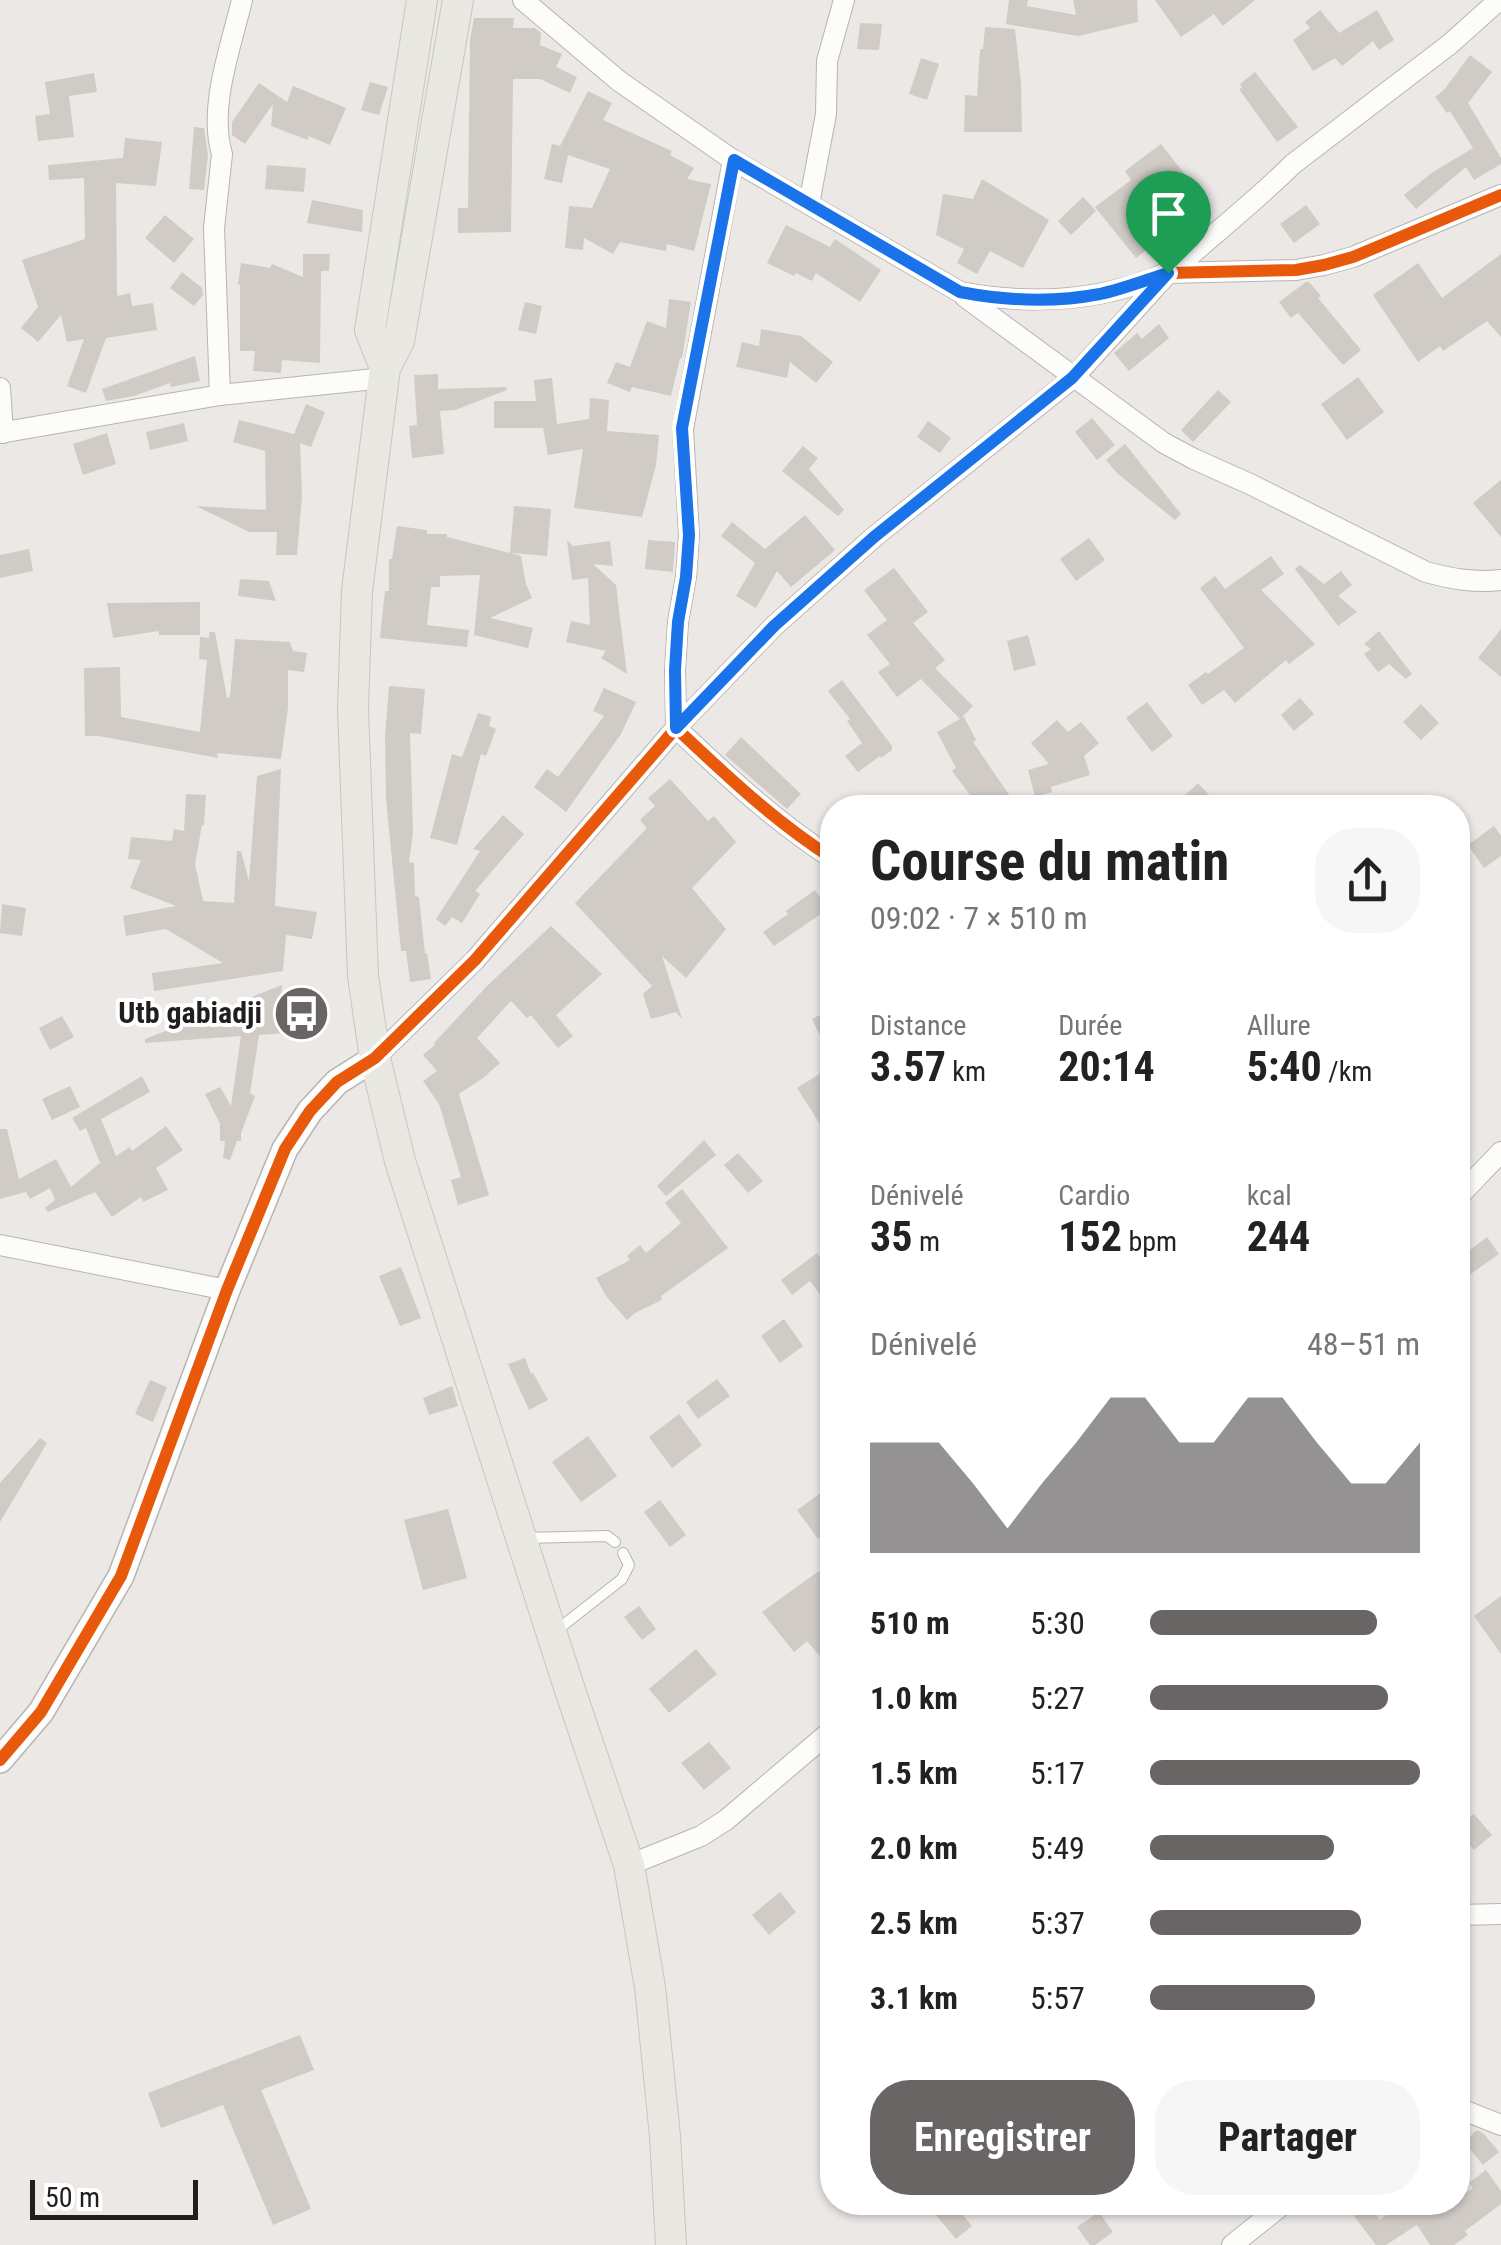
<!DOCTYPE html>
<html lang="fr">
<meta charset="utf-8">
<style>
:root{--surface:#fff;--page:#f6f6f6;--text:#222;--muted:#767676;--accent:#686564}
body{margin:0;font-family:"Roboto Condensed",sans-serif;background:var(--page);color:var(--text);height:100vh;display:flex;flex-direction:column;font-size:38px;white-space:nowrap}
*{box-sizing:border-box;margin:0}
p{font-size:32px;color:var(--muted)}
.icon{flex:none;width:55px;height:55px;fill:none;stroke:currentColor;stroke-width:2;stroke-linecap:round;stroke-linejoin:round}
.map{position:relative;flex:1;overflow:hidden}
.sheet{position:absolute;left:820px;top:795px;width:650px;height:1420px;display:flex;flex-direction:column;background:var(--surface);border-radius:40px;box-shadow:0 2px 8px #0004}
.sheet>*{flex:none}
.scale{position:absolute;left:30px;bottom:25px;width:168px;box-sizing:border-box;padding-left:10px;border:5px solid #211f1e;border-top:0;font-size:28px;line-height:35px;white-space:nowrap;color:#211f1e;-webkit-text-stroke:8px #fff;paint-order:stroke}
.pin{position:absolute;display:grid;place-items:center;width:85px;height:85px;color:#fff;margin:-102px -42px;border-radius:50% 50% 50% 0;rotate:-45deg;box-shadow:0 0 10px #0007}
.pin .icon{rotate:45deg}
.round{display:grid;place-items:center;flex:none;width:105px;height:105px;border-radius:40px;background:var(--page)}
.summary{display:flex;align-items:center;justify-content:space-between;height:170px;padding:0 50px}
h1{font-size:55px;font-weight:700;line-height:75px}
.figures{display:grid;grid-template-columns:repeat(3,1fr);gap:15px;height:170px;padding:10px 50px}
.figures div{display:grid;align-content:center}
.figures b{font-size:42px;font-weight:700}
.figures small{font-size:28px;font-weight:400}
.figures p{font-size:28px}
.chart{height:280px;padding:20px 50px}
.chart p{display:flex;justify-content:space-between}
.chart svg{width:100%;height:180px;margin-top:10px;fill:var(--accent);opacity:.7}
.primary-button{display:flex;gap:20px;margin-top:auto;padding:20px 50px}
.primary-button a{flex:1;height:115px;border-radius:40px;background:var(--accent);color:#fff;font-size:40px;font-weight:700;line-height:115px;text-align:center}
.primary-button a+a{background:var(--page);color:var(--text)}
ul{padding:0 50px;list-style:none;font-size:32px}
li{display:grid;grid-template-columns:160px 120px 1fr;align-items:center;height:75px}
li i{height:25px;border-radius:12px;background:var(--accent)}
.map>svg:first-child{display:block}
.building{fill:#d1cbc6}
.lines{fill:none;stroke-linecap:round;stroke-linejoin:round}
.service-casing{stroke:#b7b5b3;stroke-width:12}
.minor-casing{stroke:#b7b5b3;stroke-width:22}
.tertiary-casing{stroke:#b7b5b3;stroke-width:28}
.primary-casing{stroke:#c7c6c5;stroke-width:32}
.service{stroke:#fcfcfb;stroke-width:10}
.minor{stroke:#fcfcfb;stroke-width:20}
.tertiary{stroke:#fcfcfb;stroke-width:25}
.primary{stroke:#e9e8e1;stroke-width:30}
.cycleway-casing{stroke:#fff;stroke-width:19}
.cycleway{stroke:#e8590c;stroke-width:12}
.route-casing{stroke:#fff;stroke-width:20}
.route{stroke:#1a73e8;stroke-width:12}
.labels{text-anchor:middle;stroke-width:8;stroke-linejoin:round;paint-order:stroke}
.poi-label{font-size:30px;font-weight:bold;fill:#211f1e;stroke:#fff;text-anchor:end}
</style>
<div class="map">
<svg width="1501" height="2245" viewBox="0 0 1501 2245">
<rect width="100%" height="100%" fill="#ebe8e6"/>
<g class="building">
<polygon points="1009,0 1028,0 1027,6 1076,15 1073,0 1137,0 1138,22 1078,36 1006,24"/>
<polygon points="1155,0 1255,0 1223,26 1214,14 1181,37"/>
<polygon points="1320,10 1339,33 1377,10 1394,40 1379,50 1373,41 1342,66 1335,58 1313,71 1293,40 1310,28 1305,22"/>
<polygon points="474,18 514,18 513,28 535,28 541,33 540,45 562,54 556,67 577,77 570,93 540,79 513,79 511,232 458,233 458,208 468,208 470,40"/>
<polygon points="860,23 882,24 879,50 857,49"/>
<polygon points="985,27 1015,29 1021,84 1022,132 964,132 965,95 977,96 980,49 983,49"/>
<polygon points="1470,55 1492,72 1468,103 1501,158 1501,164 1474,180 1466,167 1416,209 1404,195 1433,172 1473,148 1450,111 1447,113 1435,97 1444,90"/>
<polygon points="921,58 939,64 927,100 909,94"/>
<polygon points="1255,72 1298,127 1277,142 1239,89 1242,88 1240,84"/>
<polygon points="94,73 97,92 69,96 74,137 38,141 35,116 50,114 45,82"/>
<polygon points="370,82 388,87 379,115 361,110"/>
<polygon points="259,83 287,102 293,86 346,108 330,145 308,136 308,140 271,126 273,104 245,144 232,135 232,122"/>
<polygon points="588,91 612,103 603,120 672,151 670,155 694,168 687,179 711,184 694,251 667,244 666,251 620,242 613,254 584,238 583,250 565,248 569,206 592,208 610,169 568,155 562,183 544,179 552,144 560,146"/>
<polygon points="194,127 204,128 208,155 204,190 189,189"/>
<polygon points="125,138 162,142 156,186 116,183 117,296 130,293 132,306 153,303 157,330 106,338 86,393 67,386 84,339 67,342 61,315 38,342 21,328 38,307 22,260 85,239 84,178 49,180 48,165 123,158"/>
<polygon points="1161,144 1200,194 1197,196 1208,211 1184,229 1181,225 1156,246 1154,244 1136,258 1095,207 1131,180 1125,171"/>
<polygon points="267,165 306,168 304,192 265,189"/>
<polygon points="982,179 1049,220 1023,268 990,251 977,274 957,263 964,249 936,235 943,194 973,199"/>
<polygon points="1083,197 1096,211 1071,235 1058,221"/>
<polygon points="312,200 363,210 362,232 307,223"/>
<polygon points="1306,205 1320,224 1294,243 1280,224"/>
<polygon points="165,215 194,239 174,263 145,238"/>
<polygon points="786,225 830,247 835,239 881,270 860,302 816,273 812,281 796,273 794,276 767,263"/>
<polygon points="303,254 330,254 329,271 321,271 320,363 282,360 281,373 253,371 255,351 240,351 240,285 238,284 241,263 270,268 272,264 303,277"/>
<polygon points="1501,254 1501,337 1487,321 1443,351 1440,346 1418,362 1373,295 1418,263 1442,298"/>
<polygon points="182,272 202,288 203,295 194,306 170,288"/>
<polygon points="1306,282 1309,282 1321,296 1318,298 1361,350 1343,365 1298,313 1291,318 1279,302"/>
<polygon points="669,299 691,302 682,358 680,358 671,396 632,387 630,392 607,383 616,362 630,367 647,321 666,328"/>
<polygon points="525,302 542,306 536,334 518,330"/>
<polygon points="1159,324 1169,338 1129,371 1114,353 1137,333 1142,339"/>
<polygon points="761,329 801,336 833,362 816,383 790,362 787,378 736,367 742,342 759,346"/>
<polygon points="195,356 200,381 171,387 170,383 134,396 106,401 102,389"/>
<polygon points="438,374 438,389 506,387 507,390 455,410 440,411 444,454 412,458 409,426 417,425 414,375"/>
<polygon points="1358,377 1384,412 1347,440 1321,404"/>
<polygon points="552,378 557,424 589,419 590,398 609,400 607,431 659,435 656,465 642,517 574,508 583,449 548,455 543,428 494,428 494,401 536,401 534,380"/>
<polygon points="1218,390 1231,402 1193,442 1181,430"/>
<polygon points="306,404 325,412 311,447 300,443 302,496 297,555 276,555 277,532 249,532 196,506 266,510 265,451 233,442 239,420 294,434"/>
<polygon points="1092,418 1115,445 1097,460 1075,432"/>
<polygon points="928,421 951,438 940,453 917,437"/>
<polygon points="184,423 188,441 150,450 146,432"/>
<polygon points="107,433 116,464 83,475 73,444"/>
<polygon points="1125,444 1181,514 1175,520 1117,473 1106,460"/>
<polygon points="803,446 818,458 809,469 844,510 838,516 782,471"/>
<polygon points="1501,480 1501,537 1473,503"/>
<polygon points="514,506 551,509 547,556 511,553 521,556 526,584 532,598 490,618 533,628 528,648 474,635 480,575 440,576 440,587 431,587 427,625 469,630 467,647 380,638 385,591 389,591 389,559 392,559 397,526 427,530 427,534 447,534 447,537 510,553"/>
<polygon points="805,515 835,550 791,587 777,571 756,608 736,596 755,563 721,536 732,522 765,549"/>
<polygon points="1089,538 1105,560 1076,581 1060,559"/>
<polygon points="567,540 573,546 610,541 613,566 593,564 616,585 627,674 601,658 606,651 566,642 571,621 590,625 588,578 572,580"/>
<polygon points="648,540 675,542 673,572 645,569"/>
<polygon points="29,549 33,571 0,578 0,555"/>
<polygon points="1271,556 1284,574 1261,590 1315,644 1289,664 1286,660 1235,703 1224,690 1202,705 1188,685 1206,672 1208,674 1244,648 1200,588 1215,576 1225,589"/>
<polygon points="1300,565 1324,584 1341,571 1352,585 1338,596 1357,612 1338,626 1295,569"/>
<polygon points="894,568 928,612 913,623 945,660 935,668 973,706 961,718 964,717 976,740 973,742 1014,802 993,808 954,808 970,795 952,771 956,768 937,732 960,719 921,679 897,697 878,672 890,664 867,635 887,620 864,590"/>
<polygon points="240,579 269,581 276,601 238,596"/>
<polygon points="200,602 200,635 159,635 159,631 113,638 107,603"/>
<polygon points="1501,629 1501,677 1478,658"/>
<polygon points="1379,631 1412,674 1406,679 1389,664 1378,672 1364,654 1371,649 1364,644"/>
<polygon points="209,632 215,632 227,698 230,697 235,639 290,642 293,651 307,653 304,672 288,670 288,708 281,759 217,753 218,758 99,736 85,736 84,668 120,667 121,717 200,732 207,660 199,659 200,637 209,638"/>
<polygon points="1028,635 1036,665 1014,671 1007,641"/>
<polygon points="842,680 892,746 892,750 881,758 880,756 858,772 845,756 862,743 847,721 850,719 828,691"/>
<polygon points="389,686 425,689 421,734 410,733 413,833 409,862 414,863 415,896 419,897 425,954 427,953 431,979 410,982 406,951 401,951 386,799 385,737"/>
<polygon points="604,688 636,702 621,734 566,812 534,787 547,769 558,777 604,716 593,711"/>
<polygon points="1300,698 1314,714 1294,731 1281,715"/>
<polygon points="1147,702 1173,736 1152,752 1126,718"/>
<polygon points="1421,704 1439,723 1421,740 1403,722"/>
<polygon points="478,713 491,717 489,726 496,729 486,756 481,754 457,845 430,838 452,754 462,757"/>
<polygon points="1057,720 1068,732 1081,722 1099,743 1084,756 1090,775 1051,787 1052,792 1035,797 1028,770 1049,764 1031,743"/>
<polygon points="741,737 801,794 787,809 725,755"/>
<polygon points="281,769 275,906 317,912 312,939 286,935 283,971 154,991 152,973 223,963 166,929 126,936 123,916 176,906 130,888 141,860 128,859 131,837 172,841 174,829 184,831 186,794 206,795 204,825 202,825 195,864 203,901 234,903 237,851 241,851 249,881 257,776"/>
<polygon points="670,779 708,821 714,816 736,842 692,888 726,929 686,978 662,956 682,1019 676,1012 651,1019 643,994 652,986 575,903 647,828 640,820 655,806 648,798"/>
<polygon points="1198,783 1221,808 1172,808"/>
<polygon points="503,815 524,834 475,891 480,894 462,923 452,917 445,926 436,919 480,851 473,849"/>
<polygon points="1494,826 1501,836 1501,856 1484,868 1468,845"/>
<polygon points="815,890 828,909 774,946 763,932 788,914 786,911"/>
<polygon points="2,904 26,908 22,936 0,933"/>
<polygon points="551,926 602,974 556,1015 573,1036 558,1048 531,1015 527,1018 511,1001 477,1038 500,1063 483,1078 459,1094 489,1195 458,1205 451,1180 461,1177 439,1104 423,1081 437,1071 423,1055 435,1045 434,1043 487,986"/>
<polygon points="282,985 281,996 311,994 313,1031 259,1035 250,1093 255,1096 241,1133 241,1141 237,1141 230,1160 223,1158 225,1141 220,1141 220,1124 205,1094 220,1087 231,1106 241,1036 145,1043 145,1039"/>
<polygon points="832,1009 832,1061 812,1019"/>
<polygon points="62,1016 74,1037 50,1050 39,1028"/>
<polygon points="832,1066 832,1143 797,1088"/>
<polygon points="142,1076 150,1092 101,1119 116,1156 130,1147 132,1151 166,1126 183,1150 156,1168 168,1190 143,1202 141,1197 112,1217 95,1192 48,1212 45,1208 55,1200 50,1188 30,1199 26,1192 0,1199 0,1129 7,1129 19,1179 56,1159 71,1187 100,1163 86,1128 80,1131 72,1118"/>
<polygon points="70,1086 80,1107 52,1120 42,1099"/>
<polygon points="704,1140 716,1155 666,1196 657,1186"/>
<polygon points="738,1153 763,1181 748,1193 724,1165"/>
<polygon points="682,1189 728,1248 661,1296 662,1300 635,1313 627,1320 606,1296 596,1278 630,1260 627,1256 640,1245 646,1253 681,1223 665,1203"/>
<polygon points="1487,1237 1499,1254 1458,1283 1458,1259"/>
<polygon points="817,1253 832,1274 832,1311 810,1281 792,1295 781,1280"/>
<polygon points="401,1267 421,1318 400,1326 379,1276"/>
<polygon points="784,1319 803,1346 780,1363 761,1336"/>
<polygon points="525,1358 531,1374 533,1373 548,1400 529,1410 508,1364"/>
<polygon points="717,1379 730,1396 698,1419 686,1402"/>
<polygon points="150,1380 167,1387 153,1422 135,1414"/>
<polygon points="452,1386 458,1406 429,1415 423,1398"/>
<polygon points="679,1414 702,1445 672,1468 649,1437"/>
<polygon points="588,1436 617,1476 581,1502 552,1462"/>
<polygon points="40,1438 47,1443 0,1522 0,1483"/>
<polygon points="832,1485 832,1529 818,1539 797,1510"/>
<polygon points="660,1500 686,1535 670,1547 644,1512"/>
<polygon points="448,1509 467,1578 423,1590 404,1520"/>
<polygon points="819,1571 830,1587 821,1593 832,1607 832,1614 820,1625 832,1639 832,1670 807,1641 794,1652 762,1612"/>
<polygon points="1501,1596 1501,1654 1474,1616"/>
<polygon points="639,1606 656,1629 642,1640 624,1617"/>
<polygon points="696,1649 717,1674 669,1713 649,1689"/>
<polygon points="709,1742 731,1768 704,1790 681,1763"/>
<polygon points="1474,1814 1492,1835 1474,1850 1458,1831 1458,1828"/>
<polygon points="780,1892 796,1912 769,1935 752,1915"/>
<polygon points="300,2035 314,2070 261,2090 311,2209 273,2225 223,2105 161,2128 148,2093"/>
<polygon points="1477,2130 1483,2133 1499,2152 1483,2165 1464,2142"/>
<polygon points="1486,2170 1501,2191 1501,2204 1465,2231 1468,2235 1454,2245 1430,2245 1417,2225 1386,2245 1376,2245 1354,2216 1370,2205 1380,2220 1401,2202 1458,2202 1458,2199 1473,2188 1469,2183"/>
<polygon points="925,2202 952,2202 972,2226 956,2239"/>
<polygon points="1099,2212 1113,2232 1095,2245 1090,2245 1077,2227"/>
</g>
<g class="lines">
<defs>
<g id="service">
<polyline points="523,1538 607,1536 615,1542"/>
<polyline points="557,1630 622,1579 629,1565 623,1553"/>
</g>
<g id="minor">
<path d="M 523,0 L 619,81 L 733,160 L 960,292 C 1028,305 1100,302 1164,274 C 1178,269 1190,255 1201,246 C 1232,219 1264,193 1293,164 L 1450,44 L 1499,0"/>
<polyline points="809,204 826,114 827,61 844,0"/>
<path d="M 965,297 L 1164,443 L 1194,459 L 1252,485 L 1426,572 C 1452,579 1474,583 1501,580"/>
<polyline points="0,388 3,433"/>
<path d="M 220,395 L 214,228 L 222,154 C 208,107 231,47 242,0"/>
<polyline points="0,433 220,395 384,378"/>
<path d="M 832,858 C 773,820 727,776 676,728 L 774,626 L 874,537 L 1073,378 L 1168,273 L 1296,270 L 1324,265 L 1353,257 L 1501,195"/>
<polyline points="375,1058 475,960 676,728 675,670 678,622 686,577 689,535 683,429 733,160"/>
<polyline points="1458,1197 1501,1152"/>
<polyline points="0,1245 227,1290"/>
<polyline points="629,1865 701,1836 726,1820 832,1730"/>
<polyline points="1458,1915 1501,1914"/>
<polyline points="1458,2108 1501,2125"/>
<polyline points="1232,2245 1286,2202"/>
</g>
<polyline id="tertiary" points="0,1760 41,1712 121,1576 227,1290 285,1149 310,1111 337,1082 375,1058"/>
<g id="primary">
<polyline points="458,0 399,341 385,368 357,591 353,709 363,976 375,1058 400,1161 567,1681 629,1865 650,1987 665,2136 671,2245"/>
<polyline points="385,368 370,330 422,0"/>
</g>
</defs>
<use href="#service" class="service-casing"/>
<use href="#minor" class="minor-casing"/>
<use href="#tertiary" class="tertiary-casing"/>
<use href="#primary" class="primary-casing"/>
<use href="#service" class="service"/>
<use href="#minor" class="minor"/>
<use href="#tertiary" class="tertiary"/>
<use href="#primary" class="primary"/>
<defs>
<g id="cycleway">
<path d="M 832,858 C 773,820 727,776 676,728 L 774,626 L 874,537 L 1073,378 L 1168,273 L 1296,270 L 1324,265 L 1353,257 L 1501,195"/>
<polyline points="0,1760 41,1712 121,1576 227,1290 285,1149 310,1111 337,1082 375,1058 475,960 676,728 675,670 678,622 686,577 689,535 683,429 733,160"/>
</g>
</defs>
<use href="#cycleway" class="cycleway-casing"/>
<use href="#cycleway" class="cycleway"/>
</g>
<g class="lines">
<defs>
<path id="route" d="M 734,160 L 960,292 C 1007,301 1053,303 1100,294 C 1123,289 1146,280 1168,273 L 1072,378 L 874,537 L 774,626 L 676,728 L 675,670 L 678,622 L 686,577 L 689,535 L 682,428 Z"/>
</defs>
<use href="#route" class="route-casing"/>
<use href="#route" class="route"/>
</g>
<defs>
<symbol id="bus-disc" viewBox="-11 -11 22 22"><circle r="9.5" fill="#686564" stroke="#fff"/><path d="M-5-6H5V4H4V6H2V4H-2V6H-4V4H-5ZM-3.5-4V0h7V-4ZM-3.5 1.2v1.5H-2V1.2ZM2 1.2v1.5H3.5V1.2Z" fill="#fff"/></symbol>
</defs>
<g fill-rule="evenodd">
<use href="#bus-disc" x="270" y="982" width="63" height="63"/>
</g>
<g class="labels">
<g class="poi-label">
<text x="262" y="1023">Utb gabiadji</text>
</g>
</g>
</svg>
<div class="scale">50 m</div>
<div class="pin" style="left:1168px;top:273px;background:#1e9e55"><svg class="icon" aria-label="arrive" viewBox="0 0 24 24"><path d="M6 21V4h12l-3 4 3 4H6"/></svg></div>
<section class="sheet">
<div class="summary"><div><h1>Course du matin</h1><p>09:02 · 7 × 510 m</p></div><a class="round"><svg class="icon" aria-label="share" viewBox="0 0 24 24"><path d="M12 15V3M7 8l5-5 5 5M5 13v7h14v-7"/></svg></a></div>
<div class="figures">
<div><p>Distance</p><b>3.57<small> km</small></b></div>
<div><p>Durée</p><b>20:14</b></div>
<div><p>Allure</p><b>5:40<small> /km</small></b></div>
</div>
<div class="figures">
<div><p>Dénivelé</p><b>35<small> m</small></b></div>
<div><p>Cardio</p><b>152<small> bpm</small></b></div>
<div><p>kcal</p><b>244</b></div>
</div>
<div class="chart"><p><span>Dénivelé</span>48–51 m</p>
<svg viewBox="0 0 160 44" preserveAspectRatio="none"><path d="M0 44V17L10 17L20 17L30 27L40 38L50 27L60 17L70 6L80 6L90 17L100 17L110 6L120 6L130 17L140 27L150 27L160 17V44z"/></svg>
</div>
<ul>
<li><b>510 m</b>5:30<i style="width:84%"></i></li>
<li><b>1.0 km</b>5:27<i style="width:88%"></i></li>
<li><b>1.5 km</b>5:17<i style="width:100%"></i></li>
<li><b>2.0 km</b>5:49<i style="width:68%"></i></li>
<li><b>2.5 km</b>5:37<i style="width:78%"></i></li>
<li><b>3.1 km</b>5:57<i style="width:61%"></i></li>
</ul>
<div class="primary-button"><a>Enregistrer</a><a>Partager</a></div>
</section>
</div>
